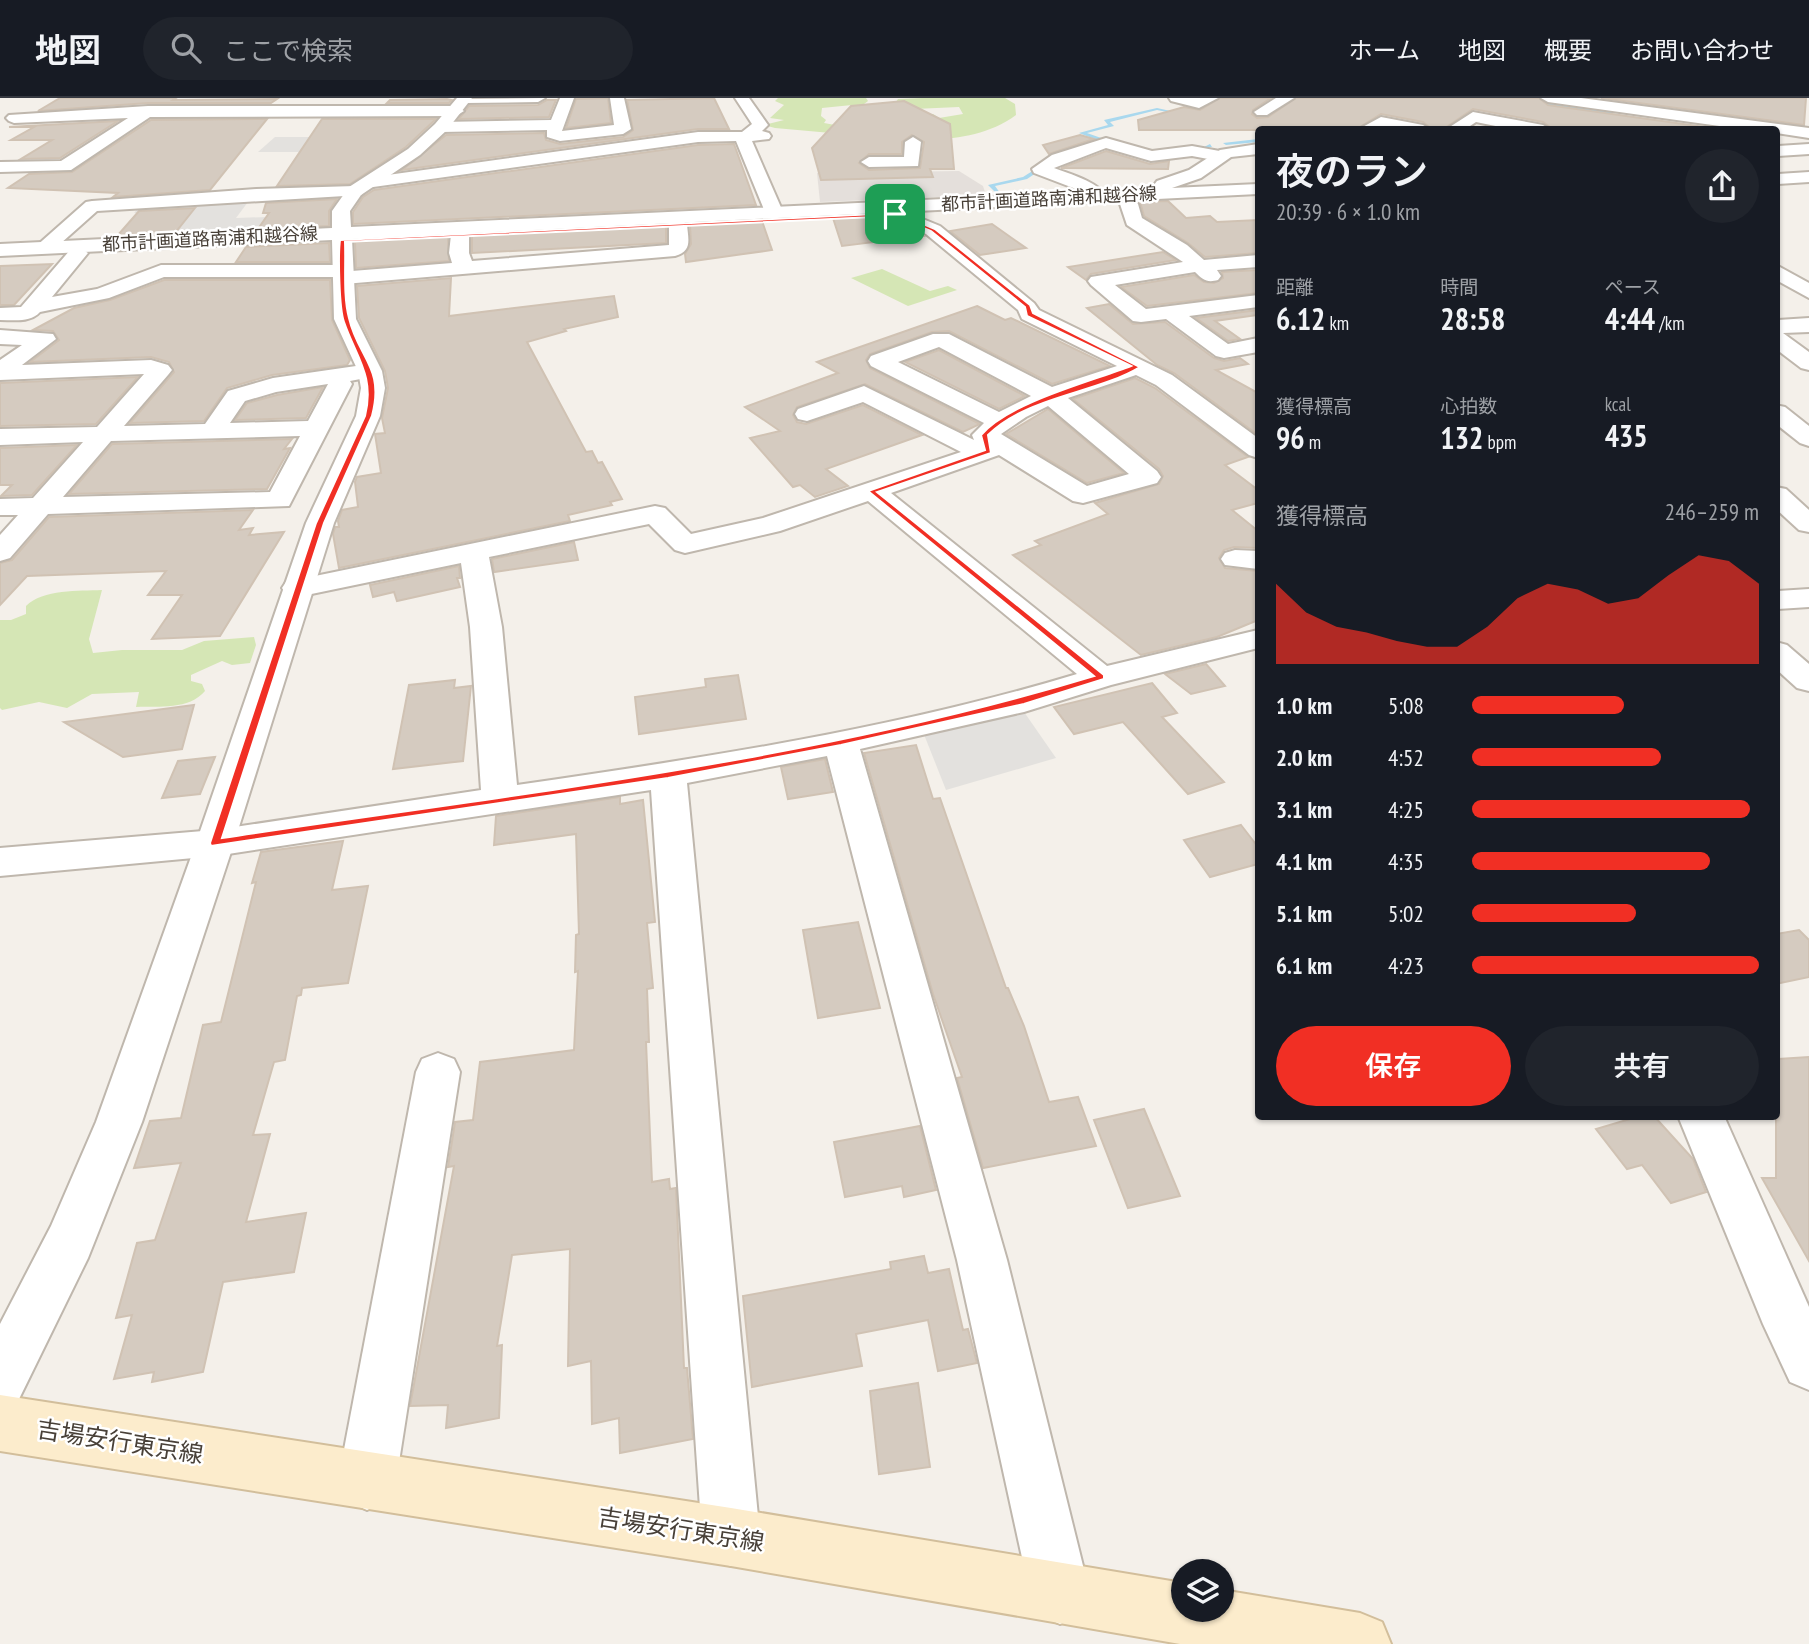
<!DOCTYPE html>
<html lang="ja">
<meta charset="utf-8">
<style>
:root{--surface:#171b24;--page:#20242c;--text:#f1f3f6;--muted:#9ea1a6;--line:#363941;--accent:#f12f24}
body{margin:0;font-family:"PT Sans Narrow","Noto Sans JP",sans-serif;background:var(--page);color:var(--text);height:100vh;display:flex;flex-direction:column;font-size:26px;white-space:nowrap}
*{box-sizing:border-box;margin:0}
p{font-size:23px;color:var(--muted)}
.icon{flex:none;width:38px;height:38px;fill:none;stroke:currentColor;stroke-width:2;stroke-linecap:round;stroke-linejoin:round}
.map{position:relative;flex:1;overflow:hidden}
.details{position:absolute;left:1255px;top:28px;width:525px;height:994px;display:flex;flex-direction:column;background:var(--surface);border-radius:7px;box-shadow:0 2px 5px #0004}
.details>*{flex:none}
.fabs{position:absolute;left:1171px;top:1461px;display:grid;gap:14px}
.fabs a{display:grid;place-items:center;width:63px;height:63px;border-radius:50%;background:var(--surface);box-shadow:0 2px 5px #0004;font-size:35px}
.pin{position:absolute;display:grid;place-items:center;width:60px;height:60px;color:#fff;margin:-30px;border-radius:14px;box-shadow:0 4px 10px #0006}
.round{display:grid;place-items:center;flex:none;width:74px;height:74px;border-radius:37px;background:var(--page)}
.overview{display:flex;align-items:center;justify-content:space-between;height:119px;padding:0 21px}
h1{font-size:38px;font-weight:600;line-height:52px}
.stats{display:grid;grid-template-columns:repeat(3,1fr);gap:10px;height:119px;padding:7px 21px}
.stats div{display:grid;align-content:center}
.stats b{font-size:30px;font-weight:600}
.stats small{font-size:19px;font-weight:400}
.stats p{font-size:19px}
.chart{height:196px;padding:14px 21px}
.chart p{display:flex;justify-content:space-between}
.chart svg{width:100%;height:126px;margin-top:7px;fill:var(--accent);opacity:.7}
.primary-button{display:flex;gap:14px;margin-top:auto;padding:14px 21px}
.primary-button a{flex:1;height:80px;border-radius:42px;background:var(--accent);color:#fff;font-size:28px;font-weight:600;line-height:80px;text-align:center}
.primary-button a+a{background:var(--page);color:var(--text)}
ul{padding:0 21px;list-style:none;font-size:23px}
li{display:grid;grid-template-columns:112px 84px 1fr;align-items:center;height:52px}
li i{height:18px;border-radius:9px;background:var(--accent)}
header{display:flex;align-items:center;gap:42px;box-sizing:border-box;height:98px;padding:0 35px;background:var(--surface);border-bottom:2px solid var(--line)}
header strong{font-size:33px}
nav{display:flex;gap:38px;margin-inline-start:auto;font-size:24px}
.search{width:490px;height:63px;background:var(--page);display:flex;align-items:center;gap:18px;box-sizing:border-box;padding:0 24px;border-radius:38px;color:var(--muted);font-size:26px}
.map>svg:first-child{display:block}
.industrial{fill:#e4dfdb}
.green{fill:#d5e6b5}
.parking{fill:#e3e1de}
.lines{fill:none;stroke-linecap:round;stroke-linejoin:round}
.stream{fill:#a9d8ee;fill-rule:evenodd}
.canal{fill:#a9d8ee;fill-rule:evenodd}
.building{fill:#d5cbc0;stroke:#d0c2b3;stroke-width:2;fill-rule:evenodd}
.minor-casing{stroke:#bfb7ad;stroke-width:4}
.tertiary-casing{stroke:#bfb7ad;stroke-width:4}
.secondary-casing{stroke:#d2be9b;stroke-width:4}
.minor{fill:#fff;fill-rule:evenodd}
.tertiary{fill:#fff;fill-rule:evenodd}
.secondary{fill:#fceccc;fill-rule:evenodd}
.route{fill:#f12f24;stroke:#fff;stroke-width:2;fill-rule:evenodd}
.labels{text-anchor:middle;stroke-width:5;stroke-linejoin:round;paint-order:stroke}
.far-street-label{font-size:18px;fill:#484038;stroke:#fff}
.near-street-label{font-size:24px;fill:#484038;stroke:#fff}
</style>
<header>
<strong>地図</strong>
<div class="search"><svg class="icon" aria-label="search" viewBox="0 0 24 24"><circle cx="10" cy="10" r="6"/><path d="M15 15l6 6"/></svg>ここで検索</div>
<nav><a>ホーム</a><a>地図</a><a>概要</a><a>お問い合わせ</a></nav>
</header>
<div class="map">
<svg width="1809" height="1546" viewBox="0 0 1809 1546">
<rect width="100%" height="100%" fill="#f4f0ea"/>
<polygon class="industrial" points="959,73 983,88 986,97 820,104 817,75"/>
<g class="green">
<polygon points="778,0 866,0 868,3 864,6 868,9 861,15 852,7 822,10 821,18 826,22 824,25 835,27 831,35 775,30 764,27 784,22 770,20 784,7 775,3"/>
<path d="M 922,0 L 1005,0 L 1015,6 L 1016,17 C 990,36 961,40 930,42 L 934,35 L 934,30 L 946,28 L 939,22 L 928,23 L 923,17 L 933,16 L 939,20 L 963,16 L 959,9 L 914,11 L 896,4 L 898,1 Z"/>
<polygon points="882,171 930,193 948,188 957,192 908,208 851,180"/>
<path d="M 102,492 L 89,541 L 93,555 L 122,552 L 182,552 L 204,543 L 254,539 L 256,547 L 250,565 L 232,567 L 222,563 L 191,577 L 191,583 L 202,586 L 205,593 C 189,612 159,608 136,609 L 139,594 L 92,596 L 67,610 L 39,604 L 2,612 L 0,610 L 0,522 L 11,522 L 26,516 L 26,508 C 43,491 79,493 102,492 Z"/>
</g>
<g class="parking">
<polygon points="275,39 314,39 299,54 258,54"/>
<polygon points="341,94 336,101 248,104 236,120 325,117 318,128 175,135 189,117 166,113 134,115 143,105"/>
<polygon points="1022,611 1056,660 946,692 923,634"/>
</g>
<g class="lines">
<g class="stream">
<polygon points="1157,10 1184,16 1182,17 1157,12 1110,24 1114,28 1087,35 1104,41 1102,44 1079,35 1108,27 1104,22"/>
<polygon points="1258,41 1258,44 1226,47 1223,45"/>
<polygon points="1210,46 1212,49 1204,49"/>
<polygon points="1034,72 1036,75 1027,81 995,88 1000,95 996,95 988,87 1023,79"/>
</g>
<polygon class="canal" points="1509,0 1553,0 1608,7 1616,12 1608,17 1517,5"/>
</g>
<g class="building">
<polygon points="60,0 176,0 173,2 277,1 271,5 148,5 38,13"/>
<polygon points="608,0 611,25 566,30 576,1"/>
<polygon points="714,0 729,31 698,31 402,72 446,37 544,35 546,42 560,46 623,39 633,32 627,2"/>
<polygon points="1220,0 1271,0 1253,12 1252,16 1257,20 1268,19 1296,0 1539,0 1548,7 1726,32 1554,32 1543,24 1473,11 1442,32 1433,32 1423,24 1381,16 1355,32 1139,32 1138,22 1184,9 1200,12"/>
<polygon points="1601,0 1806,0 1804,27"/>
<polygon points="390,2 447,1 452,2 449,5 387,5"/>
<polygon points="547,2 556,2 549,19 459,21 469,8 538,7"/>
<path d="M 904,3 L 950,26 L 954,71 L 930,71 L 933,79 L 821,82 L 812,50 L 851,8 ZM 912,37 L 924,44 L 920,70 L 869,72 L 859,65 L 869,56 L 902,56 L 902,44 Z"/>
<polygon points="267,21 210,92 113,99 118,95 8,90 29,76 72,74 151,22"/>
<polygon points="322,21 436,21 406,49 350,86 277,88"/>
<polygon points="118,23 60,60 21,61 52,42 11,42 34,29 9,29"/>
<polygon points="1080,37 1094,41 1049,56 1043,47"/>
<polygon points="734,46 756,107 353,126 353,114 363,99 374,92 698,47"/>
<polygon points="1106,53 1150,66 1169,63 1168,71 1061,70"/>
<polygon points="337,101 329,113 329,128 258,131 269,115 263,115 266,105"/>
<polygon points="1168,103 1186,120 1210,118 1217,124 1258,122 1258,155 1205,159 1188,145 1144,118 1140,104"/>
<polygon points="195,110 175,135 118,137 139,113"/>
<polygon points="882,117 923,138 842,148 833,120"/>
<polygon points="762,123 772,152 686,164 685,156 691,146 690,127"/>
<polygon points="992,126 1026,150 980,157 950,133"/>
<polygon points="666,128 666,145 472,155 472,138"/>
<polygon points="448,139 449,163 356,170 355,144"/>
<polygon points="329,145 330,164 236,164 246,149"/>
<polygon points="1163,154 1176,162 1091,176 1086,182 1068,169"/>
<polygon points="52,166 14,207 0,207 0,168"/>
<polygon points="1258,172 1258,195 1147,208 1121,189 1194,177 1204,184 1214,185 1223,180 1222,174"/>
<polygon points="451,180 449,218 614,198 618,219 564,231 566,233 527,244 586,354 592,353 598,365 602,364 622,401 610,404 612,407 568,417 570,423 339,470 333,436 335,429 339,429 338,423 342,412 358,409 355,384 357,379 381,375 375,336 385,335 382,320 388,290 385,273 359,220 357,188"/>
<polygon points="164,182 330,182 332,222 350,262 347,267 272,277 227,290 204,323 130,325 174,274 169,264 151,259 30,264 59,242 53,233 33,232 74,210 110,202"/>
<polygon points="1109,206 1133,226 1165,224 1214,260 1224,263 1240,260 1248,266 1216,272 1258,295 1258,337 1174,275 1157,267 1087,210"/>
<polygon points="977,208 1005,222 1011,220 1110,268 1052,286 949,233 932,234 870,256 866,262 870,270 980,326 963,334 865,286 797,309 793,317 797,324 806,326 863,307 922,337 826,371 848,388 815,399 800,387 793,389 750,340 780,333 745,309 838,275 817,264"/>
<polygon points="1258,212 1258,217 1215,223 1240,241 1228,243 1196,220"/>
<polygon points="939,252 1025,298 999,311 905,264"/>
<polygon points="138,279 96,326 0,328 0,285"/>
<polygon points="1135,280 1155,290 1248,359 1225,367 1258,392 1258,405 1232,412 1258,433 1258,450 1234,449 1224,452 1219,460 1225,470 1258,473 1258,522 1217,539 1141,557 1013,457 1041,447 1035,443 1108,416 1095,405 1159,386 1163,378 1159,371 1073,301"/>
<polygon points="323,289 306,320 235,322 247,305 277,297"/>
<polygon points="1048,311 1124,375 1087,385 1006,336"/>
<polygon points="292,341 284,351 290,350 267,391 69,396 112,346"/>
<polygon points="77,347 32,397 1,398 12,387 0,387 0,350"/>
<polygon points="253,412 239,432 253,430 249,437 284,434 220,538 152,541 182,497 148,497 166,473 27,478 0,507 0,465 12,462 49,419"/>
<polygon points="574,444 578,462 494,474 492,461"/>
<polygon points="459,468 460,480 457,480 460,489 397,503 394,494 373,499 370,487"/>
<polygon points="1206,566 1225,588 1191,596 1165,576"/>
<polygon points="738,577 746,621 639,636 635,599 706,589 705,581"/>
<polygon points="455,582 454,590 471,588 463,663 393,671 409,587"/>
<polygon points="1152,585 1177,615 1162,619 1224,684 1188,696 1123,624 1074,636 1054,609"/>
<polygon points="194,607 182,651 123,659 64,624"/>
<polygon points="916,647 933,701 940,700 1006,890 1008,890 1024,928 1049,1004 1078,999 1096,1048 983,1070 957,980 962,979 933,896 864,655"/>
<polygon points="215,659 200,696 162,700 178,663"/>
<polygon points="825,661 833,694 788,701 781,669"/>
<polygon points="620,699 620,706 643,702 655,824 647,825 653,890 647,891 649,944 646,944 652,1084 669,1081 670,1091 676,1090 684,1270 687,1270 693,1341 620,1355 619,1320 592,1326 591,1263 568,1268 570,1151 512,1157 497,1248 502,1247 499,1320 446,1330 448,1307 410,1308 454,1068 448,1069 455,1024 473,1022 480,964 574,952 578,873 575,874 576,837 579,836 576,736 494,747 496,718"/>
<polygon points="1241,727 1258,749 1258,766 1210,779 1184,742"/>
<polygon points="343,743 332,792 368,788 348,885 302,890 301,897 297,898 285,962 274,964 253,1037 270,1036 246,1124 306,1115 294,1174 223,1184 203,1274 152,1284 154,1274 114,1281 132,1217 116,1220 137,1145 155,1142 181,1065 134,1070 150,1023 181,1020 203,927 221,924 256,784 252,785 261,754"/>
<polygon points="858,824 880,910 818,920 803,832"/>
<polygon points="1799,832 1809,842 1809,879 1776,886 1776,836"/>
<polygon points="1809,959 1809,1163 1762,1080 1776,1080 1776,961"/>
<polygon points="1144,1011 1180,1098 1128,1110 1094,1022"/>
<polygon points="1640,1018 1654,1018 1693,1061 1706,1094 1671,1105 1642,1067 1627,1071 1596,1031"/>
<polygon points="920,1028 936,1092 904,1099 902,1088 845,1099 834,1044"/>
<polygon points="924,1158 928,1175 949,1171 963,1232 968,1231 977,1265 938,1273 928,1222 856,1236 862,1268 752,1289 743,1198 891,1171 890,1164"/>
<polygon points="918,1285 930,1369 879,1376 870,1293"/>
</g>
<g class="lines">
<defs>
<g id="minor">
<polygon points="545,0 538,4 465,5 458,1"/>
<polygon points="560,0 574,0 562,33 614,27 610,0 624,0 631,31 623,36 560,43 547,39 547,32 441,34 433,29 441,24 551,22"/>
<polygon points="735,0 749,0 768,27 762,33 769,35 771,38 769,41 752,43 783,114 780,118 774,119 765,114 736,43 698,44 366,90 357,85 366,80 698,34 742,34 752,26"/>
<polygon points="1169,0 1218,0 1199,10 1171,3"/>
<polygon points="1276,0 1294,0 1267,17 1257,17 1254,14"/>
<polygon points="1541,0 1581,0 1809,30 1809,40 1776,35 1776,32 1748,32 1548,4"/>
<polygon points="148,8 456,8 464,13 456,18 150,19 71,72 0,74 0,64 61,63 128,20 14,25 9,23 6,20 9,17"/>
<polygon points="1473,14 1543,27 1551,32 1515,32 1476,24 1464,32 1445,32"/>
<polygon points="1381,19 1423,27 1431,32 1383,29 1357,32"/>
<polygon points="913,39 921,44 918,68 869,69 861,64 869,59 904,59 905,44"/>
<path d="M 1106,40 L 1152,53 L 1192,48 L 1225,54 L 1227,58 L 1219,63 L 1192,58 L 1151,63 L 1106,50 L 1054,70 C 1072,77 1094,82 1107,98 L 1104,102 L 1098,103 L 1076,91 L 1034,75 L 1032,71 L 1052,57 Z"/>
<polygon points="355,88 364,93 361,97 97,113 51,154 37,154 34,150 86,104 92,103 256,91"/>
<path d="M 1129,101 L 1138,106 L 1142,120 L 1187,147 L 1204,162 L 1258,157 L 1258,169 L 1217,172 L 1221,178 L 1218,182 C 1207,185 1203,182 1195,174 L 1115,187 L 1146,211 L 1258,197 L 1258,209 L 1189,218 L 1228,246 L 1258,240 L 1258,254 L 1224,260 L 1216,258 L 1166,221 L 1141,224 L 1133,223 L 1091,187 L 1088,183 L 1091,179 L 1183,164 L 1127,127 L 1120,106 Z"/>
<path d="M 896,110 L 940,128 L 1034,205 L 1039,212 L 1172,277 L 1258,340 L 1258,360 L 1249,357 L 1156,287 L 1136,277 L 1068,300 L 1157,373 L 1161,379 L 1157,385 L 1083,405 L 1073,403 L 999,357 L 891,395 L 1107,568 L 1258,532 L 1258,550 L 1111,587 L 1024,614 L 860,651 L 1007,1162 L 1090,1496 L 1081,1517 L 1060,1526 L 1039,1517 L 1030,1496 L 957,1162 L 827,658 L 687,685 L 760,1439 L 752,1460 L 731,1468 L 710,1460 L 702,1439 L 651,692 L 215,758 L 0,778 L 0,750 L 215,732 L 481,692 L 470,529 L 461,465 L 297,499 L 286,496 L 282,490 L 286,484 L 655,408 L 665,410 L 691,436 L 763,420 L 961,354 L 863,304 L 807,323 L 798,321 L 795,316 L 798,311 L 864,288 L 974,342 L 972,337 L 984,325 L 871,268 L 868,263 L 871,258 L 933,236 L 949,236 L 1052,289 L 1117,268 L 1022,221 L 1018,212 L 926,136 L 890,120 L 887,116 ZM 939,249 L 1031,298 L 999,314 L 898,264 ZM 1048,308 L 1129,376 L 1087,388 L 1001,336 L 1026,319 ZM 868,403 L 1077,576 C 895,631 704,660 517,687 L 502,529 L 489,459 L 649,426 L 675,452 L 685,455 L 780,433 Z"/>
<path d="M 678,120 L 687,126 C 688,141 693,153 675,158 L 344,186 L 337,184 L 335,179 L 164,179 L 109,200 L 40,214 C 30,225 14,222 0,222 L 0,210 L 21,209 L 71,151 L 78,149 L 88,155 L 52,199 L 97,191 L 161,167 L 342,167 L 349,169 L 352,173 L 452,165 L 449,155 L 451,137 L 460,131 L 469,137 L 469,155 L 472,163 L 669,147 L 669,126 Z"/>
<polygon points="1776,167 1809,185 1809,200 1776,182"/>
<polygon points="1809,220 1809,234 1783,235 1809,254 1809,272 1801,270 1776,251 1776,222"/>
<path d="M 0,232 L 53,236 L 56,241 L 22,267 L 151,262 L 168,267 L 172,272 L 168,277 L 124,328 L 205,326 L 228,293 L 273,280 L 363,267 L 371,269 L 375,274 L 371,279 L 350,283 L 352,286 L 289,408 L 48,416 L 10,460 L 0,463 L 0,437 L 18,417 L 0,417 L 0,401 L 33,400 L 83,344 L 0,347 L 0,331 L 97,329 L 144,276 L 0,282 L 0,262 L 22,247 L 0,246 ZM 328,286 L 308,323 L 230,325 L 245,303 L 276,294 ZM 300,338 L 270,394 L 63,399 L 111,343 Z"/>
<polygon points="1776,307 1785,309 1809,328 1809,348 1800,345 1776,326"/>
<polygon points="1776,389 1786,391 1809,412 1809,434 1799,432 1776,411"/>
<polygon points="1235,452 1258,453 1258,471 1225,467 1221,461 1225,455"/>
<polygon points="1809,491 1809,509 1776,511 1776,493"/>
<polygon points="1776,544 1787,547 1809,566 1809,593 1797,590 1776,571"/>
<polygon points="438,955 454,961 460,974 396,1383 387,1403 367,1412 347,1403 338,1383 416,974 422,961"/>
<polygon points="1678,1018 1724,1018 1809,1209 1809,1292 1790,1284 1763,1226"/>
</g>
<g id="tertiary">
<polygon points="457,0 472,0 447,32 420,57 361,97 350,113 351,129 1157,91 1154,87 1157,83 1189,72 1220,52 1258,46 1258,56 1231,59 1201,80 1172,90 1258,86 1258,96 352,141 356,221 382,273 385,290 380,318 334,425 234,745 142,1024 88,1160 19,1301 0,1309 0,1226 51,1128 96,1024 196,745 306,425 356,318 361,290 358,273 334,221 332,142 0,158 0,146 332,130 332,113 349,89 408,51 435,26"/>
<polygon points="1809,46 1809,56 1776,58 1776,48"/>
<polygon points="1809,74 1809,84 1776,86 1776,76"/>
</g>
<polygon id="secondary" points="0,1297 731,1410 1183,1485 1183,1512 1222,1512 1222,1492 1360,1515 1382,1524 1391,1546 1180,1546 731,1468 0,1353"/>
</defs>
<use href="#minor" class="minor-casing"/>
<use href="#tertiary" class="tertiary-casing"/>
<use href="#secondary" class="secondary-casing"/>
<use href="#minor" class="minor"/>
<use href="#tertiary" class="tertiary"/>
<use href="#secondary" class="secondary"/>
</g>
<path class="route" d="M 897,115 L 935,131 L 1030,207 L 1033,215 L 1140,269 C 1095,296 1028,298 988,337 L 991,355 L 877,394 L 1104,577 L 1104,581 L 1024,606 L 841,647 L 668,680 L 211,748 L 210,745 L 316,425 L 365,318 C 375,278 356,259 344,224 C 339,211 338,156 340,142 ZM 895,118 L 931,133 L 1025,209 L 1027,218 L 1131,268 C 1089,284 1010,304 981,337 L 985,352 L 868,393 L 1094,578 C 811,664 513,696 222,740 L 324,425 L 372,318 C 385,269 358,260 349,220 C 343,197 346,168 345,144 Z"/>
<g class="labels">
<g class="far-street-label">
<text transform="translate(1049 101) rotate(-3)" y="6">都市計画道路南浦和越谷線</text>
<text transform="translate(210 141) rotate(-3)" y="6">都市計画道路南浦和越谷線</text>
</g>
<g class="near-street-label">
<text transform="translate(120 1344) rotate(9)" y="8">吉場安行東京線</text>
<text transform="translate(681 1432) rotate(9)" y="8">吉場安行東京線</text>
</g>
</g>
</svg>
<div class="fabs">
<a><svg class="icon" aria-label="layers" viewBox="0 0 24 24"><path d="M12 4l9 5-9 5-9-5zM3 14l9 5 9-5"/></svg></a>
</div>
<div class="pin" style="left:895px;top:116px;background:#1e9e55"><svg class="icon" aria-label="arrive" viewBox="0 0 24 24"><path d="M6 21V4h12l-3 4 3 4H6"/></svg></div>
<section class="details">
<div class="overview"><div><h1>夜のラン</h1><p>20:39 · 6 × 1.0 km</p></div><a class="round"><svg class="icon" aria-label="share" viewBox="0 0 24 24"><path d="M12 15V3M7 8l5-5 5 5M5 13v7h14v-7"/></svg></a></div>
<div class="stats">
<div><p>距離</p><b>6.12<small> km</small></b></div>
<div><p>時間</p><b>28:58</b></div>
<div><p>ペース</p><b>4:44<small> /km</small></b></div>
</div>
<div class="stats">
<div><p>獲得標高</p><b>96<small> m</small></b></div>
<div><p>心拍数</p><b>132<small> bpm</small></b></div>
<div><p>kcal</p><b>435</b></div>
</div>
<div class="chart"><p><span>獲得標高</span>246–259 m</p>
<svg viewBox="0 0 160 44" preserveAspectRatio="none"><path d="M0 44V16L10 26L20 31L30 33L40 36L50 38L60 38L70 31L80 21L90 16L100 18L110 23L120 21L130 13L140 6L150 8L160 16V44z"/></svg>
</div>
<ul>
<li><b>1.0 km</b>5:08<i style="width:53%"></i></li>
<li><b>2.0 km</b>4:52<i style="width:66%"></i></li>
<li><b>3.1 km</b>4:25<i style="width:97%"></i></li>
<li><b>4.1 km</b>4:35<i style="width:83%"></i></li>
<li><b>5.1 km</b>5:02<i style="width:57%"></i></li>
<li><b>6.1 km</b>4:23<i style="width:100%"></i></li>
</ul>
<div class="primary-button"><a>保存</a><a>共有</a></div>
</section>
</div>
